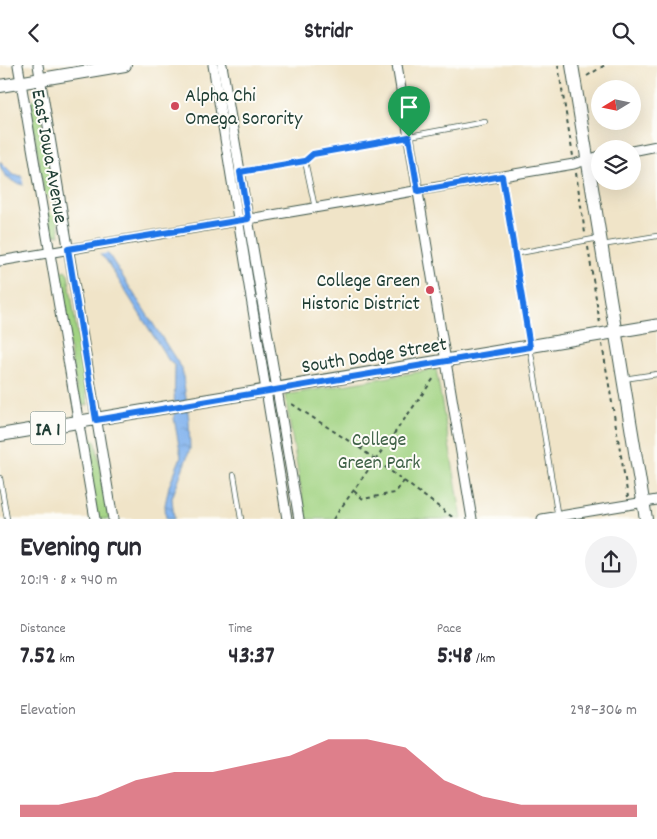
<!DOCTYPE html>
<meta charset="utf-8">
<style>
:root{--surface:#fff;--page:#f2f2f3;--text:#2b2b33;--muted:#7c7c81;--accent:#d1495b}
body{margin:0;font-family:Dekko,sans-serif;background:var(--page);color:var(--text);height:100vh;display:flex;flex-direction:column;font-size:19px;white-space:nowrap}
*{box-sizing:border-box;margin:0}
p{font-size:16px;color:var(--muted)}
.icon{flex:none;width:28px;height:28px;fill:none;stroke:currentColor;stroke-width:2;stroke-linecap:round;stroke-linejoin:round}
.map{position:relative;height:454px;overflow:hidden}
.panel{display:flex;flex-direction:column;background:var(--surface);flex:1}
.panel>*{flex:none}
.needle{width:32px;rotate:260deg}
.fabs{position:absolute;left:591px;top:15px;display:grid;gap:10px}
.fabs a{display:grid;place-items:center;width:50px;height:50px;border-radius:50%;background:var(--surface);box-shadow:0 5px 20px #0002;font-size:25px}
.pin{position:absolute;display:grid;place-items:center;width:42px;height:42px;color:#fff;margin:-51px -21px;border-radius:50% 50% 50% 0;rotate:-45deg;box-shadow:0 0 5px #0007}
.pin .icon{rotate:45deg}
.round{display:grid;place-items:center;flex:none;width:52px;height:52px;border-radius:26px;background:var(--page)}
.summary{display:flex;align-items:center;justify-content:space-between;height:85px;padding:0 20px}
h1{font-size:28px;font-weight:800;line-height:38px}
.stats{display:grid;grid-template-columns:repeat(3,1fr);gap:8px;height:85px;padding:5px 20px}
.stats div{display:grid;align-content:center}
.stats b{font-size:25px;font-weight:800}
.stats small{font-size:14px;font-weight:400}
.stats p{font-size:14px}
.chart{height:140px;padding:10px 20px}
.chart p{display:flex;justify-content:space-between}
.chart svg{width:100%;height:90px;margin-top:5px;fill:var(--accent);opacity:.7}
header{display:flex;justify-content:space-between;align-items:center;height:65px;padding:0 20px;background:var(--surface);font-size:22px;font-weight:800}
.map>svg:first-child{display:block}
.green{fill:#a1d382;stroke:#60885b}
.water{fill:url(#water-ripples);stroke:#507891}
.pier{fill:#f0e4c8}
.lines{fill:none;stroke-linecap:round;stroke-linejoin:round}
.service-casing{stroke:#3e564a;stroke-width:6}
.minor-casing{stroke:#3e564a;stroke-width:11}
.secondary-casing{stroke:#3e564a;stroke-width:13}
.primary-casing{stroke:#3e564a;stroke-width:14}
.path{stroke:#3e564a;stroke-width:2;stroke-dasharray:4 4;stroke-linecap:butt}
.service{stroke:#fff;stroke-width:4.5}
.minor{stroke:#fff;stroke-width:9}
.secondary{stroke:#fff;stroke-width:11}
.primary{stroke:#fff;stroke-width:12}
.route-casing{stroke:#fff;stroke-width:10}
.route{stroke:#1a73e8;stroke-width:6}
.poi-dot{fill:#d1495b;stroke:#fdfcf7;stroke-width:2}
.labels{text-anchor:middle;stroke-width:4;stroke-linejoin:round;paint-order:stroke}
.shield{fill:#fdfcf7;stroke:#62766e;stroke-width:1}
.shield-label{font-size:19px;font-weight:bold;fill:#1f3d34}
.poi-label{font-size:20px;fill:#1f3d34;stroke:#fdfcf7;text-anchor:start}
.street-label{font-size:20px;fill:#1f3d34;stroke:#fdfcf7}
.park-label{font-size:20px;fill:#406248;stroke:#fdfcf7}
</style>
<header><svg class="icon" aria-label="back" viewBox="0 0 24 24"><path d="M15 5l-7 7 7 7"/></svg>Stridr<svg class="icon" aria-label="search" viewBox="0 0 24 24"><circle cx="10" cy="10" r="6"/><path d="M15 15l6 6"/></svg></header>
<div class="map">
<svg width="657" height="454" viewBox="0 0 657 454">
<defs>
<pattern id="water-ripples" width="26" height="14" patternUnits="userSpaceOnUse" patternTransform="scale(1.25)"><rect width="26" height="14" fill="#82b3ee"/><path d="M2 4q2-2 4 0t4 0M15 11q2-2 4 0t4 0" fill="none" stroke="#6a93c2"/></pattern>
</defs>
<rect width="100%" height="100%" fill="#fdfcf7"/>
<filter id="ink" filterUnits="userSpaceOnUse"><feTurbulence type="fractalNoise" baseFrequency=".02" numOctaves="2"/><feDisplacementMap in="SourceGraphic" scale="10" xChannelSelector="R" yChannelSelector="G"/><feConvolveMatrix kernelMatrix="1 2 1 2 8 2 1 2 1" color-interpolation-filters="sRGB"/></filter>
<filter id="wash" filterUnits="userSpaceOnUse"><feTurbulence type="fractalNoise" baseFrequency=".0096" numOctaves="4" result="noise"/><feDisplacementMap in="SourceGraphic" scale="20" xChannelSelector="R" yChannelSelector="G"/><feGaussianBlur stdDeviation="1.12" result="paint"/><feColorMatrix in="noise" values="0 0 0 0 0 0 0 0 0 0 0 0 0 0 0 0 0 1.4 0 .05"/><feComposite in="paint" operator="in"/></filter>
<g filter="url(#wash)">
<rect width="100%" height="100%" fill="#f0e4c8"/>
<g class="green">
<polygon points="36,34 40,38 60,170 51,169 29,38 31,35"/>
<polygon points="65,205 68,209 88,340 79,340 57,209"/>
<polygon points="436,304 462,454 306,454 285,330"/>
<polygon points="93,374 96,378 109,454 97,454 85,378"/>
</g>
<path class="water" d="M 0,96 L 14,110 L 21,111 L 109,190 L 182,304 L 189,355 L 190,384 L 172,433 L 174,454 L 166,454 L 165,440 L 169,421 L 181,392 L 174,353 L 175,301 L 169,296 L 106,195 L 23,120 C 10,117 0,109 0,96 Z"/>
<polygon class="pier" points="22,109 23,109 110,188 97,190 24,124"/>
</g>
<g filter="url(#ink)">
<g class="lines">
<defs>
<g id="service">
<polyline points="305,96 313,89 485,57"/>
<polyline points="241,106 305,96 315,143"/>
<polyline points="502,111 558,453"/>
<polyline points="602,180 657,171"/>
<polyline points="514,189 599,173"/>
<polyline points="624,314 657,309"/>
<polyline points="234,410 241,454"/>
<polyline points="0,413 7,454"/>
</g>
<g id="minor">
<polyline points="18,0 95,454"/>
<polyline points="38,0 113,454"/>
<polyline points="213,0 287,454"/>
<polyline points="222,0 299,454"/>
<polyline points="397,0 472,454"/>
<polyline points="632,86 657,81"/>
<polyline points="0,196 574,99 600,91"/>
<polyline points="542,454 657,435"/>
</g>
<polyline id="secondary" points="615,267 657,260"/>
<g id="primary">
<polyline points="572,0 646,454"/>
<polyline points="0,21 125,0"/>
<polyline points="0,370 615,267"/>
</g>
</defs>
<use href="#service" class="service-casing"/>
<use href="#minor" class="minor-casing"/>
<use href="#secondary" class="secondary-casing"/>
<use href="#primary" class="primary-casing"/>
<g class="path">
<polyline points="558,0 573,91"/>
<polyline points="587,11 605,0"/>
<polyline points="576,108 585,168"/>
<polyline points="588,182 600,259"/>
<polyline points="602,279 628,432"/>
<polyline points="292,339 361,384 455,454"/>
<polyline points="374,373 385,382"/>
<polyline points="361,384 367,375"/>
<polyline points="354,426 363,434 395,428 404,416"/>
<polyline points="333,454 434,313"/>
</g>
<use href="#service" class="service"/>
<use href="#minor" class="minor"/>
<use href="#secondary" class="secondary"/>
<use href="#primary" class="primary"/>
</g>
</g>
<g class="lines" filter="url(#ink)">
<defs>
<polygon id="route" points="409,72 418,126 502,111 530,282 96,355 68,184 248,154 240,107 305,96 313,89"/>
</defs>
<use href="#route" class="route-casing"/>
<use href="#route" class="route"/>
</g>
<g class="poi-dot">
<circle cx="175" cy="41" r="5"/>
<circle cx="430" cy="225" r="5"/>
</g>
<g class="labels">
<rect class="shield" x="30.5" y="346.5" width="35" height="33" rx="4"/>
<g class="shield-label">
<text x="48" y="370">IA 1</text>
</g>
<g class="poi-label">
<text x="185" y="36">Alpha Chi<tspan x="185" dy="23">Omega Sorority</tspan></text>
<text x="420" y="221" text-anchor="end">College Green<tspan x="420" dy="23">Historic District</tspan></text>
</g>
<g class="street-label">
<text transform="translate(51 91) rotate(80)" y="7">East Iowa Avenue</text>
<text transform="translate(374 289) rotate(-9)" y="7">South Dodge Street</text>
</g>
<g class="park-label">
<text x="379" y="380">College<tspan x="379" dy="23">Green Park</tspan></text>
</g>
</g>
</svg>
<div class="fabs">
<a><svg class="needle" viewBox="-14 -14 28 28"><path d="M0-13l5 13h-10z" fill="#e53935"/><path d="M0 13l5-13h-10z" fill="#7c7c81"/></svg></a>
<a><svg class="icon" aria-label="layers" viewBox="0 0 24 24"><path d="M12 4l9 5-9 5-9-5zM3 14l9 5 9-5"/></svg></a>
</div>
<div class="pin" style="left:409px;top:72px;background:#1e9e55"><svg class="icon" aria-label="arrive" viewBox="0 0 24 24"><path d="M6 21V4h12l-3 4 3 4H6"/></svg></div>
</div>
<section class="panel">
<div class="summary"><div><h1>Evening run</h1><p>20:19 · 8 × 940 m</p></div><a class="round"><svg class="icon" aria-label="share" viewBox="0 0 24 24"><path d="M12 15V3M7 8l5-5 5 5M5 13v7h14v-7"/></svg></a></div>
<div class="stats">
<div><p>Distance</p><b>7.52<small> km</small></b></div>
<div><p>Time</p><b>43:37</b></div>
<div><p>Pace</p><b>5:48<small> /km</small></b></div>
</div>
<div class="chart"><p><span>Elevation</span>298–306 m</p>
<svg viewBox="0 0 160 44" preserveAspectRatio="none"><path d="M0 44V38L10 38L20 34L30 26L40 22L50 22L60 18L70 14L80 6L90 6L100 10L110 26L120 34L130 38L140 38L150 38L160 38V44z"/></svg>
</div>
</section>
